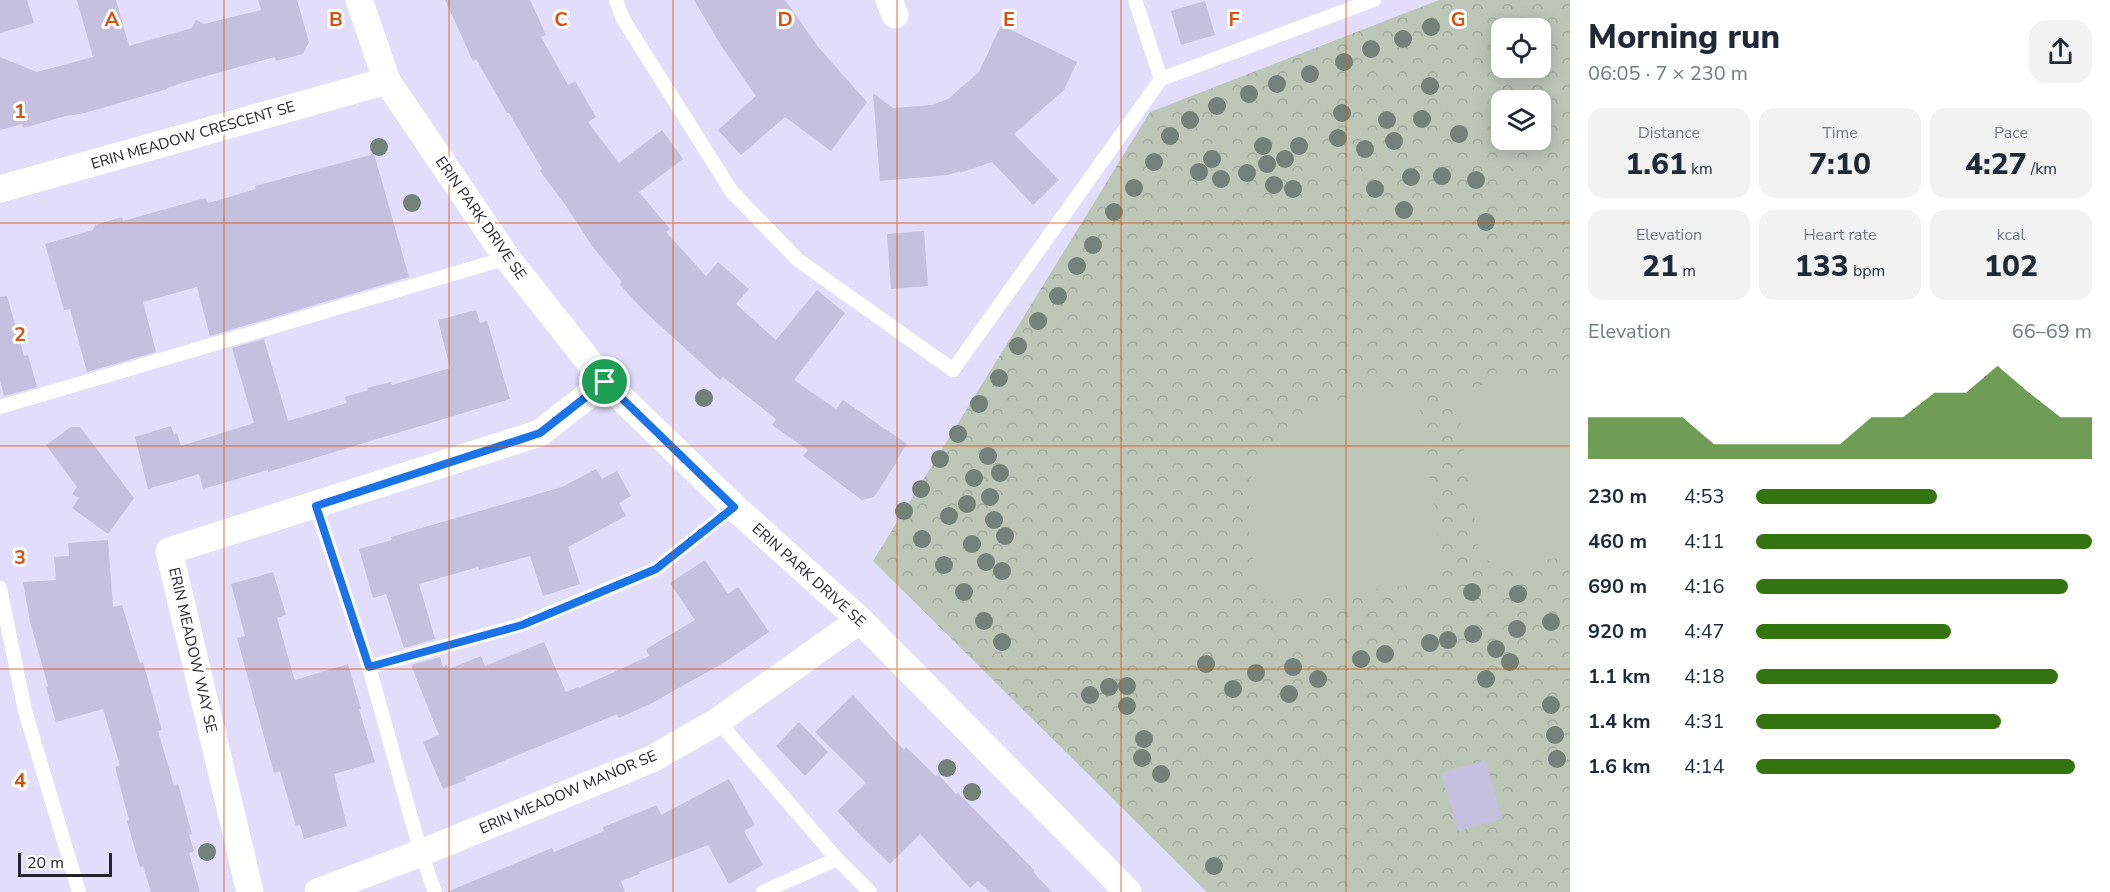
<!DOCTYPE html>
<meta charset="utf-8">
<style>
:root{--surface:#fff;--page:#f2f2f3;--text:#1f2937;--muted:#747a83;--accent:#337410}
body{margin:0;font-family:"Nunito Sans",sans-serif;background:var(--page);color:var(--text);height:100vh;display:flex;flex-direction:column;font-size:22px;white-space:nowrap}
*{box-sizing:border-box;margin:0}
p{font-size:20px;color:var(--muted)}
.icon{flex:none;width:33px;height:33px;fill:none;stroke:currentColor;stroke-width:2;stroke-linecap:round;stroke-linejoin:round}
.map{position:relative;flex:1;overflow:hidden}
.drawer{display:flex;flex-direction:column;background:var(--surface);width:540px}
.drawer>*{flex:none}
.tools{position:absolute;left:1491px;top:18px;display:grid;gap:12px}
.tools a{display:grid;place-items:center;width:60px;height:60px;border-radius:12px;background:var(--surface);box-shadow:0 3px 15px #0003;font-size:30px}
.scale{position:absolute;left:18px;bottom:15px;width:94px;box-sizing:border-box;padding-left:6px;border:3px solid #24222d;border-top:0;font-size:16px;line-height:21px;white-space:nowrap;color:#24222d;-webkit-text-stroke:4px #fff;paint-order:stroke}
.pin{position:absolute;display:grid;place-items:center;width:51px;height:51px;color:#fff;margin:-26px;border:3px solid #fff;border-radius:50%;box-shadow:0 2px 6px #0007}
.round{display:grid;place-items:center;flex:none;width:63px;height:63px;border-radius:18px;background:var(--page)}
.overview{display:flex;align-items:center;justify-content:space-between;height:102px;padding:0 18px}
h1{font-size:33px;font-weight:800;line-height:45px}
.metrics{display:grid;grid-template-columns:repeat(3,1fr);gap:9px;height:102px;padding:6px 18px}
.metrics div{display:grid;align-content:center;border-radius:15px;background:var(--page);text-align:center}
.metrics b{font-size:30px;font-weight:800}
.metrics small{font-size:16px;font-weight:400}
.metrics p{font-size:16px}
.chart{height:168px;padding:12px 18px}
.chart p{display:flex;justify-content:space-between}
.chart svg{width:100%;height:108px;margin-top:6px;fill:var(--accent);opacity:.7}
ul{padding:0 18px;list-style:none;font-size:20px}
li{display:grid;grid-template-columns:96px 72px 1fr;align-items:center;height:45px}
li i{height:15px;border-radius:8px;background:var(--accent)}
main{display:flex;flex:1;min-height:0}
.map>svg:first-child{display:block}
.park{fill:url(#park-crowns);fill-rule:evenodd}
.garden{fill:#bcc7b8}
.building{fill:#c5c0dd}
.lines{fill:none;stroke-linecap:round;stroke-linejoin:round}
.service{stroke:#fff;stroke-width:14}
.minor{stroke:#fff;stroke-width:27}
.tree{fill:#738179}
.route-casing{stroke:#fff;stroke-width:12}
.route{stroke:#1a73e8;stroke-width:8}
.grid{fill:none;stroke:#d4540f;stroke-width:1.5;stroke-opacity:0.55}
.labels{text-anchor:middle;stroke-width:6;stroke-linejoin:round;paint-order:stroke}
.street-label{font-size:15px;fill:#24222d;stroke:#fff}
.grid-label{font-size:20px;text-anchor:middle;font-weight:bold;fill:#d4540f;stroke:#fff;stroke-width:6;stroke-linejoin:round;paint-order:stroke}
</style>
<main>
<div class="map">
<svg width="1570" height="892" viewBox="0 0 1570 892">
<defs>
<pattern id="park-crowns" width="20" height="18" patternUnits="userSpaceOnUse" patternTransform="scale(1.5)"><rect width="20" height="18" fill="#bcc7b8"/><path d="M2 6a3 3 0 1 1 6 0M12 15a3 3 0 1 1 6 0" fill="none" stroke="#a1ab9e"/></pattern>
</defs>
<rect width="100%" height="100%" fill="#e2ddfb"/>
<path class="park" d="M 1439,0 L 1570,0 L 1570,892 L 1207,892 L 873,561 L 1150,112 ZM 1502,28 L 1540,28 L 1540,68 L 1502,68 ZM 1502,100 L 1540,100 L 1540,140 L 1502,140 Z"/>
<g class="garden">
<polygon points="1513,374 1570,374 1570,556 1496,568 1479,552 1456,394"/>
<polygon points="1349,395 1418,395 1442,566 1426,583 1267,602 1249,545 1251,478 1292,420"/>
</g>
<g class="building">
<polygon points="0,0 27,0 34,23 0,33"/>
<polygon points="77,0 116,0 129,46 192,28 196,20 204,24 261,10 258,0 297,0 309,42 303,54 276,61 275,57 185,82 167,88 167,89 85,113 66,116 23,128 22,124 0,130 0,57 37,72 93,57"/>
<polygon points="445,0 530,0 546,35 541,37 568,85 575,81 596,117 588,122 619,163 662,130 683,159 639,192 670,229 666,232 706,276 718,262 749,289 736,304 776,340 817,290 845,313 794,380 836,409 843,400 907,444 896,461 897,462 874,497 862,500 803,456 808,450 772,425 776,419 723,377 720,380 645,312 620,285 622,282 592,246 566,206 540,171 542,169 509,113 507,113 476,59 473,61"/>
<polygon points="694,0 785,0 819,48 867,102 831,151 785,117 741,155 718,130 756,96 722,47"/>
<polygon points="1205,1 1215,35 1181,45 1171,11"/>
<polygon points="1001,25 1077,62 1064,90 1014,134 1059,180 1033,205 992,162 960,173 960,171 948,175 880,181 873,93 893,108 932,105 948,99 979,72"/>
<polygon points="374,154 409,277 210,336 197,287 143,302 156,352 87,372 70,309 64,310 45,244 93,230 95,225 122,217 123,221 205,198 208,203 256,189 255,186"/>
<polygon points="924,231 928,286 891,289 887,234"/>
<polygon points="7,296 24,356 28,355 37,387 4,396 0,380 0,297"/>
<polygon points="476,310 480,323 487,321 510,399 268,472 268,470 203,489 199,474 148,489 135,437 171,426 174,435 177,433 181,446 254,423 232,348 264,339 288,421 347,403 345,397 368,390 367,388 391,382 392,385 450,368 438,320"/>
<polygon points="71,427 80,427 134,498 108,534 72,508 79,498 72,494 77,487 46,445"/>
<polygon points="596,469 602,479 617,471 631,496 619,503 626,516 568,547 580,584 543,596 530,556 479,570 478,567 419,584 435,639 404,648 386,594 373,598 359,549 392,540 391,537 562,487"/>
<polygon points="108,540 113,607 122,605 140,663 143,662 162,730 158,731 174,786 178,784 192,834 189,835 194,851 189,853 200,892 151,892 143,866 140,867 127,821 129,820 115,767 120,765 103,709 56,722 46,687 48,686 30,622 23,582 56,580 54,557 69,556 68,543"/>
<polygon points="705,560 728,594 738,587 769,632 725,662 654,702 619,718 617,714 465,777 466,780 443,789 423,742 439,735 411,665 440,657 443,667 447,665 449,669 481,656 485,666 544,642 566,692 578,687 579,688 649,656 646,649 695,620 670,583"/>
<polygon points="273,572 286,615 277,618 294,678 295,680 348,664 361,709 359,709 375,762 334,774 347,826 304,839 300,825 296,826 280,771 274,773 237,638 245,636 231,584"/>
<polygon points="853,695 904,750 906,747 936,776 938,774 956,794 958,793 1034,870 1034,873 1052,892 990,892 978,881 970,888 920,834 890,864 862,837 837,811 866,783 815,732"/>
<polygon points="799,722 828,752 805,776 776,746"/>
<polygon points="1486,760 1502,819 1458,831 1441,773"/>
<polygon points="729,779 755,825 744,831 763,865 729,884 708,845 639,872 640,874 621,881 625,892 447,892 552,848 554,852 604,831 603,827 657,805 661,815"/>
</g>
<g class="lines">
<g class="service">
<polyline points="616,0 623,19 732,192 798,260 953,370 1161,79 1374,0"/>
<polyline points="1135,0 1161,79"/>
<polyline points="0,407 507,258"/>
<polyline points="316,506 369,667 421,853 435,892"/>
<polyline points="0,588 25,711 79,892"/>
<polyline points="369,667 521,625 656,569 734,507"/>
<polyline points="718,721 837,859 870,892"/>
<polyline points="763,892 837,859"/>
</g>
<g class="minor">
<polyline points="359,0 387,81 507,258 605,382 734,507 860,620 1128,892"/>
<polyline points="889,0 895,15"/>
<polyline points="0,189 387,81"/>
<polyline points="250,892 169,551 540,433 605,382"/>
<polyline points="318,892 421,853 652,759 718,721 860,620"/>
</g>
</g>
<g class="tree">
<circle cx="1431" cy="27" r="9"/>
<circle cx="1403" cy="39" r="9"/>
<circle cx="1371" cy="49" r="9"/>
<circle cx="1344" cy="62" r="9"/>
<circle cx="1310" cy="74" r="9"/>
<circle cx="1277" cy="84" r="9"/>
<circle cx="1430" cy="86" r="9"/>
<circle cx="1249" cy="94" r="9"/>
<circle cx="1217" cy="106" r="9"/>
<circle cx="1342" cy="113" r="9"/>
<circle cx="1422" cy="119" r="9"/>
<circle cx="1190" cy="120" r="9"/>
<circle cx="1387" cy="120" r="9"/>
<circle cx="1459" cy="134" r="9"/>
<circle cx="1170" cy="136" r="9"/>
<circle cx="1338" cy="138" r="9"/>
<circle cx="1394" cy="141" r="9"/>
<circle cx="1263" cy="146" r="9"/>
<circle cx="1299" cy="146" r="9"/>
<circle cx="379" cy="147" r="9"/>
<circle cx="1365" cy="149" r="9"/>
<circle cx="1212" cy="159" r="9"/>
<circle cx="1285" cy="159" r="9"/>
<circle cx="1154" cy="162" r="9"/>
<circle cx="1267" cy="164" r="9"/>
<circle cx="1199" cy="172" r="9"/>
<circle cx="1247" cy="173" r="9"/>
<circle cx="1442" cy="176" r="9"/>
<circle cx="1411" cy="177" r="9"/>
<circle cx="1221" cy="179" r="9"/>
<circle cx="1476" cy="180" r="9"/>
<circle cx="1274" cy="185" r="9"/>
<circle cx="1134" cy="188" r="9"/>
<circle cx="1293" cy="189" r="9"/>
<circle cx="1375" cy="189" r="9"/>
<circle cx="412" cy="203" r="9"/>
<circle cx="1404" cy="210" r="9"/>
<circle cx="1114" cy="212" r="9"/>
<circle cx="1486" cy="222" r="9"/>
<circle cx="1093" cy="245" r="9"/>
<circle cx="1077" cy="266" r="9"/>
<circle cx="1058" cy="296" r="9"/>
<circle cx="1038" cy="321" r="9"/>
<circle cx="1018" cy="346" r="9"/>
<circle cx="999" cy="378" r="9"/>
<circle cx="704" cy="398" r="9"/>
<circle cx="979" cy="404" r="9"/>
<circle cx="958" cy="434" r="9"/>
<circle cx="988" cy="456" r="9"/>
<circle cx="940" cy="459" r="9"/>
<circle cx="1000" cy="473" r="9"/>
<circle cx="974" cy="478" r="9"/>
<circle cx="921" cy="489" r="9"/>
<circle cx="990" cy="497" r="9"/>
<circle cx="967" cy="504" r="9"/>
<circle cx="904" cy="511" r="9"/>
<circle cx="949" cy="516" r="9"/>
<circle cx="994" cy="520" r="9"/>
<circle cx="1005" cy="536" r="9"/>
<circle cx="922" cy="539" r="9"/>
<circle cx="972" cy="544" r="9"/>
<circle cx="986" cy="562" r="9"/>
<circle cx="944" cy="565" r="9"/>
<circle cx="1002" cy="571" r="9"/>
<circle cx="964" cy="592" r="9"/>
<circle cx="1472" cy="592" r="9"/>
<circle cx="1518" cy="594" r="9"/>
<circle cx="984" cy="621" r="9"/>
<circle cx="1551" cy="622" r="9"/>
<circle cx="1517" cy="629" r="9"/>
<circle cx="1473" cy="634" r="9"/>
<circle cx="1448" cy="640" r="9"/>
<circle cx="1002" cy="642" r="9"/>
<circle cx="1430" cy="643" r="9"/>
<circle cx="1496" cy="649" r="9"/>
<circle cx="1385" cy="654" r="9"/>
<circle cx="1361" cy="659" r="9"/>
<circle cx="1510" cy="662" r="9"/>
<circle cx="1206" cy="664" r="9"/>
<circle cx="1293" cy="667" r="9"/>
<circle cx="1256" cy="673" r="9"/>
<circle cx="1318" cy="679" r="9"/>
<circle cx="1486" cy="679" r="9"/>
<circle cx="1127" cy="686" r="9"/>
<circle cx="1109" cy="687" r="9"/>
<circle cx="1233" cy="689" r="9"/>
<circle cx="1289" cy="694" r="9"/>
<circle cx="1090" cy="695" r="9"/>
<circle cx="1551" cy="705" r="9"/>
<circle cx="1127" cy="706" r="9"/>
<circle cx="1555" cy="735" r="9"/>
<circle cx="1144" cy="739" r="9"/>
<circle cx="1142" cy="758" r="9"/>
<circle cx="1557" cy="759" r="9"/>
<circle cx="947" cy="768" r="9"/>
<circle cx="1161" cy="774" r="9"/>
<circle cx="972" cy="792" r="9"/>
<circle cx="207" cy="852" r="9"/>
<circle cx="1214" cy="866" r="9"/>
</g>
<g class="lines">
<defs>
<polygon id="route" points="605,382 734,507 656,569 522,625 369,667 316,506 540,433"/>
</defs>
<use href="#route" class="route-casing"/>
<use href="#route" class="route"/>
</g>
<path class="grid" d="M 224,0 L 224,892M 449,0 L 449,892M 673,0 L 673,892M 897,0 L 897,892M 1121,0 L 1121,892M 1346,0 L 1346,892M 0,223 L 1570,223M 0,446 L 1570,446M 0,669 L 1570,669"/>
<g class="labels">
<g class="street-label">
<text transform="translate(193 135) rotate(-16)" y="5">ERIN MEADOW CRESCENT SE</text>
<text transform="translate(481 218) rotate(55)" y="5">ERIN PARK DRIVE SE</text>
<text transform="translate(809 575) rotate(42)" y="5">ERIN PARK DRIVE SE</text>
<text transform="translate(193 650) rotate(77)" y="5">ERIN MEADOW WAY SE</text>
<text transform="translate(568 792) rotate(-23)" y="5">ERIN MEADOW MANOR SE</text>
</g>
</g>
<g class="grid-label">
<text x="112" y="26">A</text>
<text x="336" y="26">B</text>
<text x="561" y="26">C</text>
<text x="785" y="26">D</text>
<text x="1009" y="26">E</text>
<text x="1234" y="26">F</text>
<text x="1458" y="26">G</text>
<text x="20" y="118">1</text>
<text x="20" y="341">2</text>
<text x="20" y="564">3</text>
<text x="20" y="787">4</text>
</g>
</svg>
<div class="tools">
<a><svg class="icon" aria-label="locate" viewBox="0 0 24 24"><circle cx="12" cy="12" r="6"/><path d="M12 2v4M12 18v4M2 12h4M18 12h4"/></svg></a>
<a><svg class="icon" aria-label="layers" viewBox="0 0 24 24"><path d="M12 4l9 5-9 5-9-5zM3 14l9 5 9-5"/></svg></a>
</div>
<div class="scale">20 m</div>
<div class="pin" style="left:605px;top:382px;background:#1e9e55"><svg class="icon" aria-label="arrive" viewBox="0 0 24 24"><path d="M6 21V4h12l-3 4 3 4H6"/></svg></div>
</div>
<section class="drawer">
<div class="overview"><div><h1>Morning run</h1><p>06:05 · 7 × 230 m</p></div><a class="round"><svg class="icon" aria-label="share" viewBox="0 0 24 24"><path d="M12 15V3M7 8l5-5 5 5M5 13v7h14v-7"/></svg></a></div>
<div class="metrics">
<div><p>Distance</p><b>1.61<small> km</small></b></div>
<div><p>Time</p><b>7:10</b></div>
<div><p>Pace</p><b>4:27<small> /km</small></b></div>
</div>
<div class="metrics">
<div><p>Elevation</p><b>21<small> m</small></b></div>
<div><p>Heart rate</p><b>133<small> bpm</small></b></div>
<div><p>kcal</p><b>102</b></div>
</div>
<div class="chart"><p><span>Elevation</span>66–69 m</p>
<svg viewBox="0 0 160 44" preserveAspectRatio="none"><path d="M0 44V27L10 27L20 27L30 27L40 38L50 38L60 38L70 38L80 38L90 27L100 27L110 17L120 17L130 6L140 17L150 27L160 27V44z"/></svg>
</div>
<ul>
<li><b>230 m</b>4:53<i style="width:54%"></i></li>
<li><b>460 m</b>4:11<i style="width:100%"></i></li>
<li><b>690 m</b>4:16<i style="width:93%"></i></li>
<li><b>920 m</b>4:47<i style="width:58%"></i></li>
<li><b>1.1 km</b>4:18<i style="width:90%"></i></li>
<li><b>1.4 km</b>4:31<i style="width:73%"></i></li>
<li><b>1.6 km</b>4:14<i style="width:95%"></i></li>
</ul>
</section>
</main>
